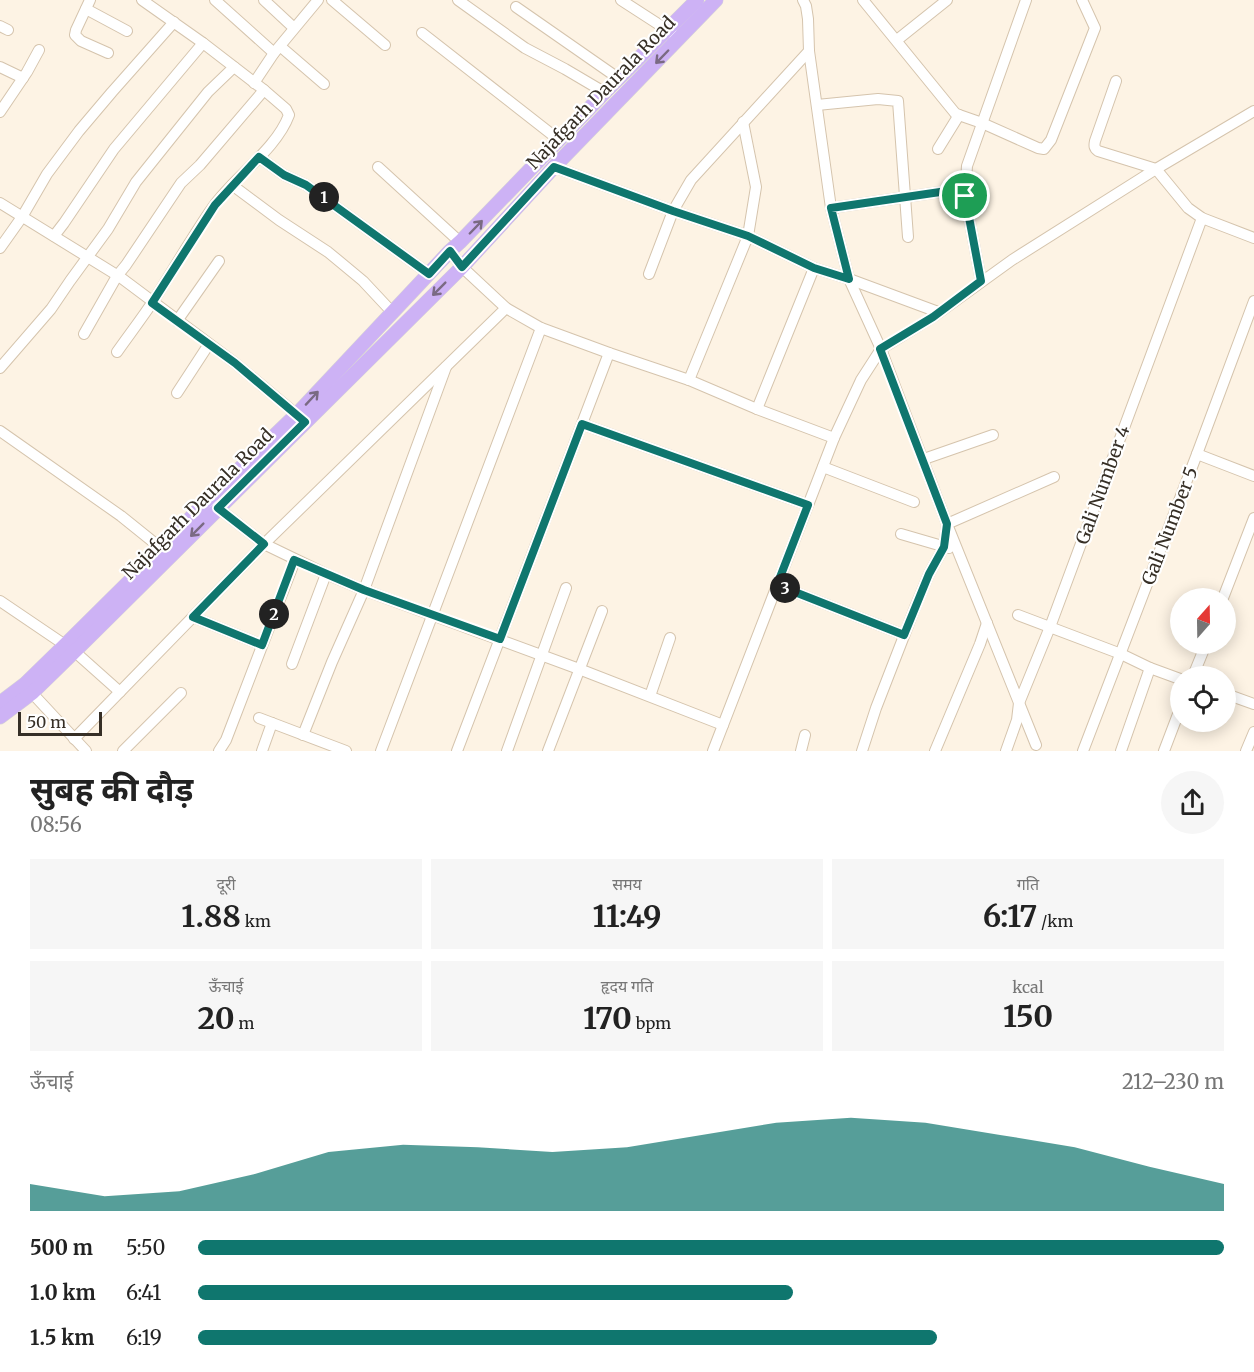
<!DOCTYPE html>
<html lang="hi">
<meta charset="utf-8">
<style>
:root{--surface:#fff;--page:#f6f6f6;--text:#222;--muted:#767676;--accent:#0f766e}
body{margin:0;font-family:Merriweather,"Noto Sans Devanagari",serif;background:var(--page);color:var(--text);height:100vh;display:flex;flex-direction:column;font-size:22px;white-space:nowrap}
*{box-sizing:border-box;margin:0}
p{font-size:20px;color:var(--muted)}
.icon{flex:none;width:33px;height:33px;fill:none;stroke:currentColor;stroke-width:2;stroke-linecap:round;stroke-linejoin:round}
.map{position:relative;height:751px;overflow:hidden}
.panel{display:flex;flex-direction:column;background:var(--surface);flex:1}
.panel>*{flex:none}
.needle{width:39px;rotate:20deg}
.fabs{position:absolute;left:1170px;top:588px;display:grid;gap:12px}
.fabs a{display:grid;place-items:center;width:66px;height:66px;border-radius:50%;background:var(--surface);box-shadow:0 3px 15px #0003;font-size:30px}
.scale{position:absolute;left:18px;bottom:15px;width:84px;box-sizing:border-box;padding-left:6px;border:3px solid #362f26;border-top:0;font-size:16px;line-height:21px;white-space:nowrap;color:#362f26;-webkit-text-stroke:4px #fff;paint-order:stroke}
.pin{position:absolute;display:grid;place-items:center;width:51px;height:51px;color:#fff;margin:-26px;border:3px solid #fff;border-radius:50%;box-shadow:0 2px 6px #0007}
.km{position:absolute;width:30px;height:30px;margin:-15px;border-radius:50%;background:#222;color:#fff;font-size:16px;line-height:30px;text-align:center}
.round{display:grid;place-items:center;flex:none;width:63px;height:63px;border-radius:32px;background:var(--page)}
.headline{display:flex;align-items:center;justify-content:space-between;height:102px;padding:0 30px}
h1{font-size:33px;font-weight:700;line-height:45px}
.metrics{display:grid;grid-template-columns:repeat(3,1fr);gap:9px;height:102px;padding:6px 30px}
.metrics div{display:grid;align-content:center;border-radius:0px;background:var(--page);text-align:center}
.metrics b{font-size:30px;font-weight:700}
.metrics small{font-size:16px;font-weight:400}
.metrics p{font-size:16px}
.chart{height:168px;padding:12px 30px}
.chart p{display:flex;justify-content:space-between}
.chart svg{width:100%;height:108px;margin-top:6px;fill:var(--accent);opacity:.7}
ul{padding:0 30px;list-style:none;font-size:20px}
li{display:grid;grid-template-columns:96px 72px 1fr;align-items:center;height:45px}
li i{height:15px;border-radius:8px;background:var(--accent)}
.map>svg:first-child{display:block}
.lines{fill:none;stroke-linecap:round;stroke-linejoin:round}
.minor-casing{stroke:#d5c4ad;stroke-width:12}
.major-casing{stroke:#d7d5d4;stroke-width:15}
.minor{stroke:#fff;stroke-width:10}
.major{stroke:#cdb2f5;stroke-width:14}
.oneway{stroke:#7a6a83}
.route-casing{stroke:#fff;stroke-width:12}
.route{stroke:#0f766e;stroke-width:8}
.labels{text-anchor:middle;stroke-width:4.5;stroke-linejoin:round;paint-order:stroke}
.street-label{font-size:18px;fill:#362f26;stroke:#fff}
</style>
<div class="map">
<svg width="1254" height="751" viewBox="0 0 1254 751">
<rect width="100%" height="100%" fill="#fdf3e4"/>
<g class="lines">
<defs>
<g id="minor">
<polyline points="90,0 76,30 75,35 81,41 108,53"/>
<polyline points="215,0 274,53"/>
<polyline points="264,0 294,28"/>
<polyline points="332,0 385,45"/>
<polyline points="458,0 525,48 565,69 604,92"/>
<polyline points="621,0 672,33"/>
<polyline points="803,0 806,6 808,19 809,51 831,208 849,279 881,349 947,524 1036,745"/>
<polyline points="863,0 955,113 959,115 982,123 1038,148 1044,149 1051,140 1095,28 1082,0"/>
<polyline points="516,7 618,78"/>
<polyline points="86,9 127,31"/>
<polyline points="0,26 8,30"/>
<polyline points="422,33 559,140"/>
<polyline points="897,40 947,0"/>
<polyline points="281,47 324,84"/>
<polyline points="0,67 23,78"/>
<path d="M 1116,81 L 1095,141 C 1094,146 1094,148 1098,151 L 1156,169 L 1188,208 L 1202,218 L 1254,238"/>
<polyline points="254,83 274,53 318,0"/>
<polyline points="817,105 878,99 898,101 908,237"/>
<polyline points="0,112 27,72 39,50"/>
<polyline points="938,149 959,115"/>
<polyline points="259,157 284,175 306,185 429,274"/>
<polyline points="378,167 460,242"/>
<polyline points="554,167 673,211 748,236 814,268 849,279 938,312"/>
<polyline points="232,185 279,220 328,252 363,281 392,312"/>
<polyline points="0,203 120,277 235,363 302,419"/>
<polyline points="831,208 940,192 965,196"/>
<polyline points="54,236 64,223 114,149 203,43"/>
<polyline points="0,248 22,217 47,174 79,131 112,92 174,22"/>
<polyline points="450,251 462,267 506,308 541,328 609,353 689,380 757,409 834,438"/>
<polyline points="649,274 673,211 691,180 809,51"/>
<polyline points="981,281 965,196 967,166 1026,0"/>
<polyline points="177,321 219,261"/>
<polyline points="84,334 117,276 126,265 181,183 200,165 264,90"/>
<path d="M 117,352 C 129,335 142,318 154,300 C 174,269 192,237 213,207 C 234,177 276,150 289,115 L 286,109 L 264,90 L 203,43 L 142,0"/>
<polyline points="0,368 51,309 70,281 108,229 136,182 208,92 234,67"/>
<polyline points="689,380 748,236 756,187 743,122"/>
<polyline points="177,393 209,344"/>
<polyline points="757,409 814,268"/>
<polyline points="582,424 808,505"/>
<polyline points="0,431 121,516 162,549"/>
<polyline points="1197,454 1254,476"/>
<polyline points="924,459 993,435"/>
<polyline points="823,467 914,502"/>
<polyline points="213,504 264,544 326,574 364,590 579,669 723,725"/>
<polyline points="901,534 949,548"/>
<polyline points="777,585 904,635"/>
<polyline points="1223,598 1254,518"/>
<polyline points="0,601 65,645"/>
<polyline points="1018,615 1121,654 1150,668 1180,679"/>
<polyline points="193,617 262,645"/>
<polyline points="74,651 120,692"/>
<polyline points="292,664 326,574"/>
<polyline points="1193,676 1206,644"/>
<polyline points="32,693 86,751"/>
<polyline points="1226,694 1254,704"/>
<polyline points="650,696 670,638"/>
<polyline points="259,718 346,751"/>
<polyline points="303,735 332,662 364,590 446,367"/>
<polyline points="74,739 264,544 506,308"/>
<polyline points="123,751 181,693"/>
<polyline points="219,751 226,740 295,560"/>
<polyline points="262,751 272,723"/>
<polyline points="381,751 541,328"/>
<polyline points="457,751 609,353"/>
<polyline points="507,751 566,588"/>
<polyline points="548,751 602,611"/>
<polyline points="713,751 834,438 861,380 881,349 933,317 1012,260 1156,169 1254,111"/>
<polyline points="801,751 805,735"/>
<polyline points="862,751 876,708 916,605 929,574 944,547 947,524 1054,477"/>
<polyline points="935,751 980,644 987,623"/>
<polyline points="1006,751 1017,720 1019,703 1050,627 1202,218"/>
<polyline points="1083,751 1197,454 1254,301"/>
<polyline points="1121,751 1150,668"/>
<polyline points="1164,751 1180,709"/>
<polyline points="1246,751 1254,732"/>
</g>
<g id="major">
<polyline points="0,703 25,684 65,645 162,549 208,499 297,414 450,251 460,242 607,90 697,0"/>
<polyline points="0,717 32,693 72,654 462,267 554,167 716,0"/>
</g>
</defs>
<use href="#minor" class="minor-casing"/>
<use href="#major" class="major-casing"/>
<use href="#minor" class="minor"/>
<use href="#major" class="major"/>
</g>
<defs><path id="oneway-shaft" d="M-6 0H5M1.5-3L5.5 0L1.5 3" fill="none" stroke-width="1.6" stroke-linecap="round" stroke-linejoin="round" transform="scale(1.5)"/></defs>
<g class="oneway">
<use href="#oneway-shaft" transform="translate(662 57) rotate(134)"/>
<use href="#oneway-shaft" transform="translate(476 227) rotate(-46)"/>
<use href="#oneway-shaft" transform="translate(439 289) rotate(135)"/>
<use href="#oneway-shaft" transform="translate(312 398) rotate(-47)"/>
<use href="#oneway-shaft" transform="translate(197 530) rotate(135)"/>
</g>
<g class="lines">
<defs>
<polygon id="route" points="259,157 284,175 306,185 429,274 450,251 462,267 554,167 673,211 748,236 814,268 849,279 831,208 940,192 965,196 981,281 933,317 880,349 947,524 944,547 929,574 904,635 777,585 808,505 582,424 500,639 364,590 294,560 262,645 193,617 264,544 218,508 305,422 235,363 152,303 215,205"/>
</defs>
<use href="#route" class="route-casing"/>
<use href="#route" class="route"/>
</g>
<g class="labels">
<g class="street-label">
<text transform="translate(601 93) rotate(-46)" y="6">Najafgarh Daurala Road</text>
<text transform="translate(1103 485) rotate(-70)" y="6">Gali Number 4</text>
<text transform="translate(198 504) rotate(-45)" y="6">Najafgarh Daurala Road</text>
<text transform="translate(1170 526) rotate(-69)" y="6">Gali Number 5</text>
</g>
</g>
</svg>
<div class="fabs">
<a><svg class="needle" viewBox="-14 -14 28 28"><path d="M0-13l5 13h-10z" fill="#e53935"/><path d="M0 13l5-13h-10z" fill="#767676"/></svg></a>
<a><svg class="icon" aria-label="locate" viewBox="0 0 24 24"><circle cx="12" cy="12" r="6"/><path d="M12 2v4M12 18v4M2 12h4M18 12h4"/></svg></a>
</div>
<div class="scale">50 m</div>
<div class="pin" style="left:965px;top:196px;background:#1e9e55"><svg class="icon" aria-label="arrive" viewBox="0 0 24 24"><path d="M6 21V4h12l-3 4 3 4H6"/></svg></div>
<b class="km" style="left:324px;top:197px">1</b>
<b class="km" style="left:274px;top:614px">2</b>
<b class="km" style="left:785px;top:588px">3</b>
</div>
<section class="panel">
<div class="headline"><div><h1>सुबह की दौड़</h1><p>08:56</p></div><a class="round"><svg class="icon" aria-label="share" viewBox="0 0 24 24"><path d="M12 15V3M7 8l5-5 5 5M5 13v7h14v-7"/></svg></a></div>
<div class="metrics">
<div><p>दूरी</p><b>1.88<small> km</small></b></div>
<div><p>समय</p><b>11:49</b></div>
<div><p>गति</p><b>6:17<small> /km</small></b></div>
</div>
<div class="metrics">
<div><p>ऊँचाई</p><b>20<small> m</small></b></div>
<div><p>हृदय गति</p><b>170<small> bpm</small></b></div>
<div><p>kcal</p><b>150</b></div>
</div>
<div class="chart"><p><span>ऊँचाई</span>212–230 m</p>
<svg viewBox="0 0 160 44" preserveAspectRatio="none"><path d="M0 44V33L10 38L20 36L30 29L40 20L50 17L60 18L70 20L80 18L90 13L100 8L110 6L120 8L130 13L140 18L150 26L160 33V44z"/></svg>
</div>
<ul>
<li><b>500 m</b>5:50<i style="width:100%"></i></li>
<li><b>1.0 km</b>6:41<i style="width:58%"></i></li>
<li><b>1.5 km</b>6:19<i style="width:72%"></i></li>
</ul>
</section>
